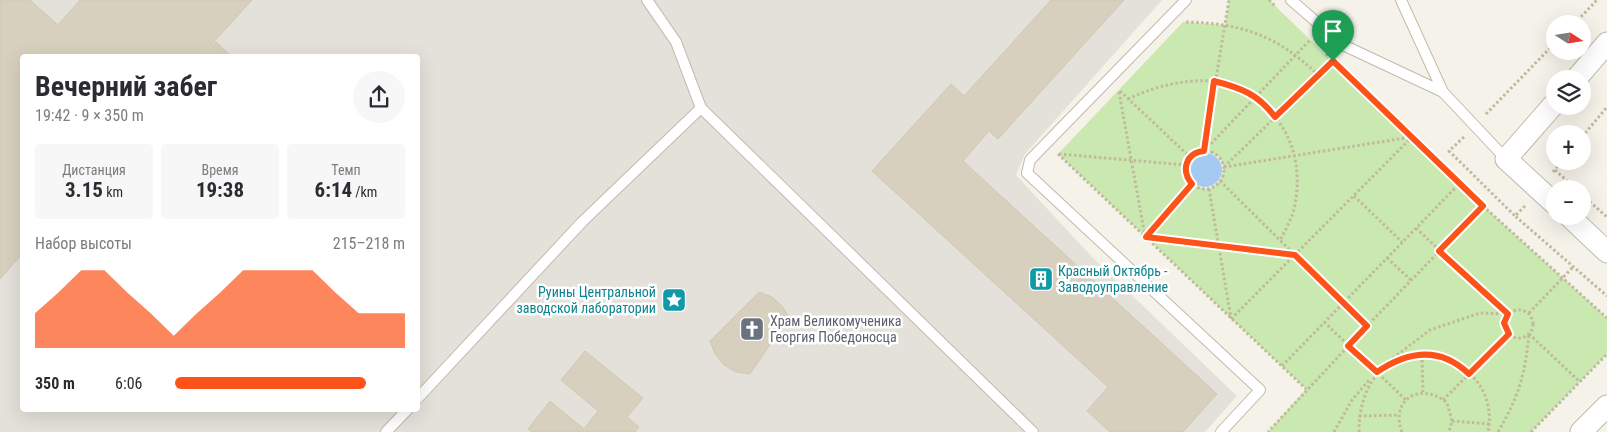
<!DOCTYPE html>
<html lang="ru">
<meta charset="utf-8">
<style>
:root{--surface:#fff;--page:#f7f7f7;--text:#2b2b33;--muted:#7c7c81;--accent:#fd5318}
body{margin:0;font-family:"Roboto Condensed",sans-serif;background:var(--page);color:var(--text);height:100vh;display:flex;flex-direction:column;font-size:19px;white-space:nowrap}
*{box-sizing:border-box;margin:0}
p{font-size:16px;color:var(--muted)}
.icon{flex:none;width:28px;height:28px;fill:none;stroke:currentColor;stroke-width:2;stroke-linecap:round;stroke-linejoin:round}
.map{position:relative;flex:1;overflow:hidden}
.details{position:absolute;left:20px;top:54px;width:400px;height:358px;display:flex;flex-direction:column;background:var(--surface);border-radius:5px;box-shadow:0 5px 20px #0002}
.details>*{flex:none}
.needle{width:32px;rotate:102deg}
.controls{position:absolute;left:1546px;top:15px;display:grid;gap:10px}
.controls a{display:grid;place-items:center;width:45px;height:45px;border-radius:50%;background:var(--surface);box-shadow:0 5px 20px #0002;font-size:25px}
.pin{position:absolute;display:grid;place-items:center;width:42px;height:42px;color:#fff;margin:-51px -21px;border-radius:50% 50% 50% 0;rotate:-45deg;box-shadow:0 0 5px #0007}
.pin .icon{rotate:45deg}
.round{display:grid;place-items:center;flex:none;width:52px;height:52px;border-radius:26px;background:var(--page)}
.head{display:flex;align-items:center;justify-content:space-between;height:85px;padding:0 15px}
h1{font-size:28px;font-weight:700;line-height:38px}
.stats{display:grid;grid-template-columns:repeat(3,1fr);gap:8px;height:85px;padding:5px 15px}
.stats div{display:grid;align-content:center;border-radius:5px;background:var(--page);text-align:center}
.stats b{font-size:21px;font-weight:700}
.stats small{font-size:14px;font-weight:400}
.stats p{font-size:14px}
.chart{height:140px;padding:10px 15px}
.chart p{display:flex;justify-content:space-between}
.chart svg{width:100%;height:90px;margin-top:5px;fill:var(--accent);opacity:.7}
ul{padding:0 15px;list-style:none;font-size:16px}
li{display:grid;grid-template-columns:80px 60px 1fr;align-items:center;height:38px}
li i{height:12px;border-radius:6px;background:var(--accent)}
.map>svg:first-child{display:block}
.industrial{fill:#e4e1da;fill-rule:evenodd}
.green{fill:#cae9b1;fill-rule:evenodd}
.water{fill:#a5caf2}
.building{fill:#d7d0be;stroke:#d1c8b1}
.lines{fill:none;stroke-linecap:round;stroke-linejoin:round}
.service-casing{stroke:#c0bbab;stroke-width:12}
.minor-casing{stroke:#c0bbab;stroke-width:23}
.path{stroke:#c2b99c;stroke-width:3;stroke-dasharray:2.5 2.5;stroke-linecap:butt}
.service{stroke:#fff;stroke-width:10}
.minor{stroke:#fff;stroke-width:21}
.route-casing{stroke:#fff;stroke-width:10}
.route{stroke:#fd5318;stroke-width:6}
.labels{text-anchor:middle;stroke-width:5;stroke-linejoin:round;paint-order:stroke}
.culture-label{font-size:14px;fill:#0d838f;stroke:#fff;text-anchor:start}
.worship-label{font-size:14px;fill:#5b616d;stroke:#fff;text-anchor:start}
</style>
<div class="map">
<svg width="1607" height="432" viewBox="0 0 1607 432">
<rect width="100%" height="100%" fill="#f5f2e9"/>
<path class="industrial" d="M 0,0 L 1162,0 L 1025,154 L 1016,175 L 1093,258 L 1237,396 L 1205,432 L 0,432 ZM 22,56 L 418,56 L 418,409 L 22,409 Z"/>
<path class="green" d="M 1229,0 L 1269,0 L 1483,206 L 1607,318 L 1607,354 L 1531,432 L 1268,432 L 1306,389 L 1058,154 L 1183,22 L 1225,25 ZM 1204,151 L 1218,156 L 1224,167 L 1220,181 L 1209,189 L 1197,187 L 1186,177 C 1186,163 1189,153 1204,151 Z"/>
<circle class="water" cx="1205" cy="170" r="17"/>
<g class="building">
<polygon points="0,0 30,0 58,25 80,0 252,0 201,56 22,56 22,254 0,279"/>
<polygon points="1051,0 1124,0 998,139 989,131 963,161 1217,394 1183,432 1110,432 1087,411 1108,387 872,171 951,84 964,96"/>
<polygon points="216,42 231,56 203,56"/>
<polygon points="759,292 772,297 782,306 789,317 750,374 736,372 724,365 715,354 710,341"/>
<polygon points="585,351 643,398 627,417 639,427 635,432 532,432 528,429 550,401 584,429 598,411 561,380"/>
</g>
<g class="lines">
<defs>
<g id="service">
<polyline points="647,0 676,42 701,108 1033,432"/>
<polyline points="1186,0 1030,160 1027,173 1260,390 1221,432"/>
<polyline points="1291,0 1343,45 1443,92"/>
<polyline points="1401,0 1443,92 1506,159"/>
<polyline points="418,398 582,222 701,108"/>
<polyline points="386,432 408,409"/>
</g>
<g id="minor">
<polyline points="1576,79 1607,43"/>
<polyline points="1555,103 1506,159 1555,204"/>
<polyline points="1569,216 1607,252"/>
<polyline points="1581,432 1607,406"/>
</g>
</defs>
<use href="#service" class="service-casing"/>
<use href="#minor" class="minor-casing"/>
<g class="path">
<polyline points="1269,0 1276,7"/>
<path d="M 1186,22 C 1242,23 1278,36 1318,75"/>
<polyline points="1574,24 1597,0"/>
<polyline points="1326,54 1483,206 1367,326"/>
<polyline points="1120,91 1190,157"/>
<polyline points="1119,92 1145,236"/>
<path d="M 1128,99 C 1169,79 1232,68 1267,106 C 1272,112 1276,119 1281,125 C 1298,150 1301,184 1293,213 C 1290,222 1284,232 1280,241"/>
<polyline points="1486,114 1555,43"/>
<polyline points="1464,137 1449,151 1515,216"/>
<polyline points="1582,137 1607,107"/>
<polyline points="1204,151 1310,40"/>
<polyline points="1204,151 1229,0"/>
<circle cx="1205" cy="170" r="19"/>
<polyline points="1058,154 1306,389"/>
<polyline points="1059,154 1186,165"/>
<polyline points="1224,167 1411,137"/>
<polyline points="1224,167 1333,61"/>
<polyline points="1555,170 1576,189"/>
<polyline points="1553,172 1562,161"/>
<polyline points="1220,181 1367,326 1268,432"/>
<polyline points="1209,189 1231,318"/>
<polyline points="1582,195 1607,217"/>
<polyline points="1354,196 1402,242"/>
<polyline points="1483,206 1607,318"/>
<polyline points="1525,206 1515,216 1607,296"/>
<polyline points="1416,228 1507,314"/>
<polyline points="1146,237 1294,255"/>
<polyline points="1146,237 1192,184"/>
<polyline points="1387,258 1411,280"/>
<circle cx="1519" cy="324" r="14"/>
<polyline points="1529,313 1573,267"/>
<polyline points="1231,319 1412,137"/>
<polyline points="1324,322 1406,400"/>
<polyline points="1529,334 1580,382"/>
<polyline points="1422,355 1423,392"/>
<polyline points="1385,364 1430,330 1480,313 1508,314"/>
<polyline points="1282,366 1460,183"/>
<polyline points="1443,400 1509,334"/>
<polyline points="1359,416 1399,415"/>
<polyline points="1452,421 1490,424"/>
<polyline points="1334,432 1352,400 1370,379"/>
<path d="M 1359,432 C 1360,312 1505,347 1488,432"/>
<path d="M 1402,432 C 1389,399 1422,381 1447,403 L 1452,421 L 1449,432"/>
<path d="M 1498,432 C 1519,396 1525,375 1529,334"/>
<polyline points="1531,432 1607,354"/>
</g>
<use href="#service" class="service"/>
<use href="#minor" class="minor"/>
</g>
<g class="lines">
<defs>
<path id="route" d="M 1333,61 L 1483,206 L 1439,251 L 1508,314 L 1504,323 L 1509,334 L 1469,374 C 1440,346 1408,351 1377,372 L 1348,346 L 1367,326 L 1295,255 L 1146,237 L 1192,184 C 1181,171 1185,153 1204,151 L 1214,81 C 1241,88 1258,94 1275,117 Z"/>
</defs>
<use href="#route" class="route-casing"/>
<use href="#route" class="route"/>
</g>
<defs>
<symbol id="building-square" viewBox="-11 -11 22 22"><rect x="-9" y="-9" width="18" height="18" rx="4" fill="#0f9aa8" stroke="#fff"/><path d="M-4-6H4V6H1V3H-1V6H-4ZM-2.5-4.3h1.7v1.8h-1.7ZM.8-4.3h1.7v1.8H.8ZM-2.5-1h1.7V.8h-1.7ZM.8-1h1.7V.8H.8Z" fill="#fff"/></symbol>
<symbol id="sight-square" viewBox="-11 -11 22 22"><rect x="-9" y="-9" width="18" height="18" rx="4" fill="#0f9aa8" stroke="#fff"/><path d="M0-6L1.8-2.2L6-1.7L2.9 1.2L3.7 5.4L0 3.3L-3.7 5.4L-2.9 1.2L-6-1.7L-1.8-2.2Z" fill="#fff"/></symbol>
<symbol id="church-square" viewBox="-11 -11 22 22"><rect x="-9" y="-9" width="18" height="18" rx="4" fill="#6b7280" stroke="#fff"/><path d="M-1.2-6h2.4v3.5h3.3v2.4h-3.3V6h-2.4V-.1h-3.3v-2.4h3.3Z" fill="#fff"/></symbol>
</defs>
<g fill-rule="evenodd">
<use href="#building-square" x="1027" y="265" width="28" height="28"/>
<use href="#sight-square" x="660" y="286" width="28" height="28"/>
<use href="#church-square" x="738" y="315" width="28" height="28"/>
</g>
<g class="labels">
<g class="culture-label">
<text x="1058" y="276">Красный Октябрь -<tspan x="1058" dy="16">Заводоуправление</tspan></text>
<text x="656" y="297" text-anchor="end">Руины Центральной<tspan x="656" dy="16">заводской лаборатории</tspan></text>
</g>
<g class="worship-label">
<text x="770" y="326">Храм Великомученика<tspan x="770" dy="16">Георгия Победоносца</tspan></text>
</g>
</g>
</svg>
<div class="controls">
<a><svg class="needle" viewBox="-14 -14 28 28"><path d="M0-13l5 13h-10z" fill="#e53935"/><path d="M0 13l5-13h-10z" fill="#7c7c81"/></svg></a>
<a><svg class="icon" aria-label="layers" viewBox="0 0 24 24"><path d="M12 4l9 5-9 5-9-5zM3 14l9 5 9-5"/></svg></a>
<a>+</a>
<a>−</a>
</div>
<div class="pin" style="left:1333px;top:61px;background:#1e9e55"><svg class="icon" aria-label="arrive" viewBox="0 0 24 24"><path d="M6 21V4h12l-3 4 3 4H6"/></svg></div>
<section class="details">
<div class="head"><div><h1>Вечерний забег</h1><p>19:42 · 9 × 350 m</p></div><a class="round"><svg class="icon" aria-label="share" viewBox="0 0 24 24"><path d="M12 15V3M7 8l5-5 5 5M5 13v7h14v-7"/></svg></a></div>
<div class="stats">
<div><p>Дистанция</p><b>3.15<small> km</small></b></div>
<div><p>Время</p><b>19:38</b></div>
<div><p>Темп</p><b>6:14<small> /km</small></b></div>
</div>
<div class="chart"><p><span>Набор высоты</span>215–218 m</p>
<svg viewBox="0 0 160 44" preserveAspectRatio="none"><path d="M0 44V27L10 17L20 6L30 6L40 17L50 27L60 38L70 27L80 17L90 6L100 6L110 6L120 6L130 17L140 27L150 27L160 27V44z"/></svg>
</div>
<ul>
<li><b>350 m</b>6:06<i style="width:83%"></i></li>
</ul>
</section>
</div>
